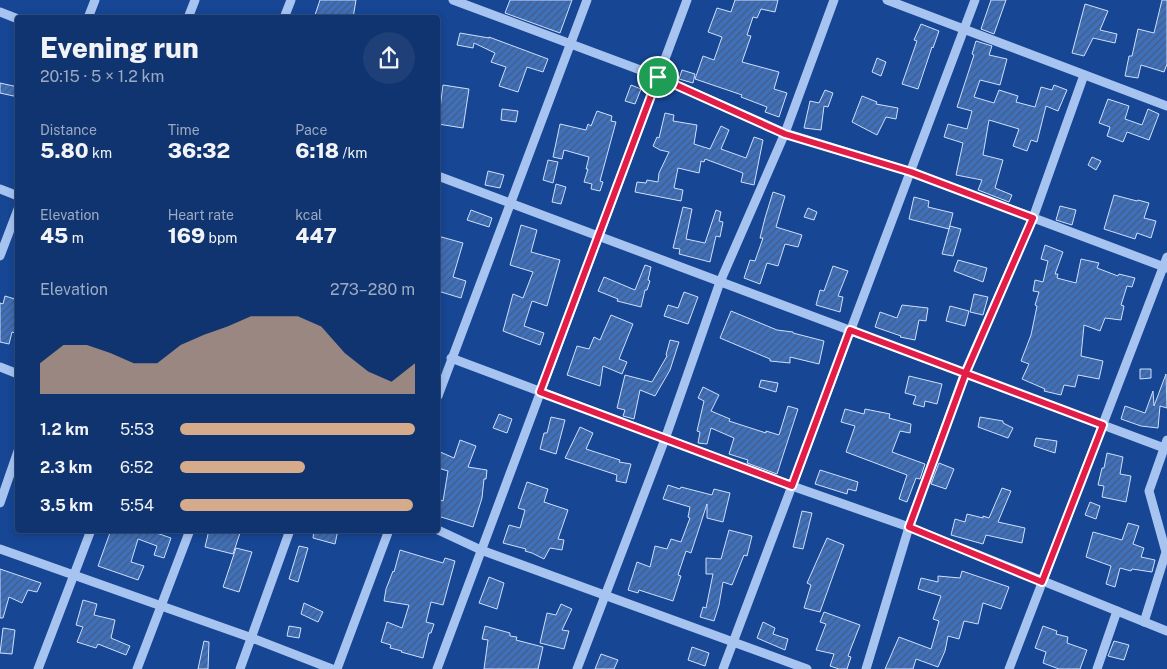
<!DOCTYPE html>
<meta charset="utf-8">
<style>
:root{--surface:#10346f;--page:#1e3f77;--text:#f1f3f6;--muted:#9caac3;--line:#304f82;--accent:#d6ab8b}
body{margin:0;font-family:"Public Sans",sans-serif;background:var(--page);color:var(--text);height:100vh;display:flex;flex-direction:column;font-size:19px;white-space:nowrap}
*{box-sizing:border-box;margin:0}
p{font-size:16px;color:var(--muted)}
.icon{flex:none;width:28px;height:28px;fill:none;stroke:currentColor;stroke-width:2;stroke-linecap:round;stroke-linejoin:round}
.map{position:relative;flex:1;overflow:hidden}
.panel{position:absolute;left:15px;top:15px;width:425px;height:518px;display:flex;flex-direction:column;background:var(--surface);border-radius:5px;box-shadow:0 2px 8px #0003,0 0 0 1px var(--line)}
.panel>*{flex:none}
.pin{position:absolute;display:grid;place-items:center;width:42px;height:42px;color:#fff;margin:-21px;border:2px solid #fff;border-radius:50%;box-shadow:0 1px 5px #0007}
.round{display:grid;place-items:center;flex:none;width:52px;height:52px;border-radius:26px;background:var(--page)}
.summary{display:flex;align-items:center;justify-content:space-between;height:85px;padding:0 25px}
h1{font-size:28px;font-weight:800;line-height:38px}
.metrics{display:grid;grid-template-columns:repeat(3,1fr);gap:8px;height:85px;padding:5px 25px}
.metrics div{display:grid;align-content:center}
.metrics b{font-size:21px;font-weight:800}
.metrics small{font-size:14px;font-weight:400}
.metrics p{font-size:14px}
.chart{height:140px;padding:10px 25px}
.chart p{display:flex;justify-content:space-between}
.chart svg{width:100%;height:90px;margin-top:5px;fill:var(--accent);opacity:.7}
ul{padding:0 25px;list-style:none;font-size:16px}
li{display:grid;grid-template-columns:80px 60px 1fr;align-items:center;height:38px}
li i{height:12px;border-radius:6px;background:var(--accent)}
.map>svg:first-child{display:block}
.building{fill:url(#building-hatch);stroke:#cee0fc}
.lines{fill:none;stroke-linecap:round;stroke-linejoin:round}
.minor{stroke:#a7c4f1;stroke-width:9}
.route-casing{stroke:#fff;stroke-width:10}
.route{stroke:#e11d48;stroke-width:6}
</style>
<div class="map">
<svg width="1167" height="669" viewBox="0 0 1167 669">
<defs>
<pattern id="building-hatch" width="6" height="6" patternUnits="userSpaceOnUse" patternTransform="scale(1.25)"><rect width="6" height="6" fill="#3f70bc"/><path d="M-1 1l2-2M0 6l6-6M5 7l2-2" fill="none" stroke="#465c7e"/></pattern>
</defs>
<rect width="100%" height="100%" fill="#164694"/>
<g class="building">
<polygon points="320,0 356,0 353,18 314,18"/>
<polygon points="510,0 572,0 560,33 505,13"/>
<polygon points="735,0 778,0 775,12 761,9 757,18 753,17 747,35 751,36 742,62 779,72 774,89 787,93 779,117 765,112 767,107 741,97 742,95 695,79 703,56 714,60 722,37 708,32 717,8 731,12"/>
<polygon points="991,0 1006,0 994,34 981,29"/>
<polygon points="1162,0 1167,0 1167,64 1164,72 1141,65 1138,78 1125,76 1129,56 1132,56 1138,29 1154,33"/>
<polygon points="1085,4 1108,11 1100,30 1117,34 1115,43 1093,38 1084,56 1072,53"/>
<polygon points="921,24 939,31 933,48 932,47 918,89 902,84 917,41 914,40"/>
<polygon points="460,33 489,38 489,37 548,59 543,72 527,67 518,92 499,86 506,67 491,62 495,53 474,43 473,48 457,45"/>
<polygon points="976,41 992,46 989,55 1007,59 1000,85 980,80 974,97 994,103 999,90 1018,96 1016,102 1035,107 1041,87 1052,90 1054,85 1067,90 1058,111 1046,106 1037,142 1031,140 1027,151 1013,146 1019,129 989,120 983,155 1003,160 995,188 1012,195 1009,202 978,190 982,180 956,175 963,143 944,137 948,124 967,129 972,111 957,107 974,55 972,54"/>
<polygon points="877,58 886,62 881,76 872,72"/>
<polygon points="682,70 695,74 693,83 679,79"/>
<polygon points="0,83 18,87 18,97 0,93"/>
<polygon points="443,85 469,89 463,128 438,124"/>
<polygon points="631,85 641,89 635,104 625,101"/>
<polygon points="825,90 833,93 828,107 824,106 821,130 804,128 810,101 819,103"/>
<polygon points="862,96 877,102 876,104 898,108 896,119 886,117 877,135 852,122"/>
<polygon points="1108,99 1129,106 1125,119 1142,125 1148,109 1159,114 1149,140 1127,132 1123,142 1107,136 1110,127 1099,123"/>
<polygon points="502,109 518,111 516,122 501,120"/>
<polygon points="597,111 612,116 611,121 616,122 600,181 603,182 600,191 591,189 592,184 584,182 588,169 586,169 589,157 564,150 562,159 553,157 560,124 586,130 588,124 591,126"/>
<polygon points="665,113 674,115 673,121 697,125 694,144 710,149 721,126 729,130 721,149 746,158 754,137 763,140 754,185 741,182 743,173 705,159 704,162 701,161 699,173 678,168 674,188 683,190 681,201 635,192 637,182 646,183 647,180 658,182 659,173 669,152 660,150 653,146 657,137 659,138"/>
<polygon points="1092,157 1101,161 1096,170 1088,165"/>
<polygon points="548,160 558,162 553,183 543,180"/>
<polygon points="488,171 504,175 500,188 485,185"/>
<polygon points="556,184 566,187 561,204 552,202"/>
<polygon points="773,192 785,196 776,227 802,235 798,247 785,244 778,266 767,263 760,284 744,278 750,260 755,261 763,238 760,238 765,218"/>
<polygon points="1114,195 1137,201 1138,200 1149,203 1144,218 1156,221 1151,238 1137,233 1135,239 1104,229"/>
<polygon points="914,197 929,201 928,207 953,213 949,229 950,226 961,229 953,256 942,254 949,229 909,219"/>
<polygon points="1060,206 1076,210 1072,225 1056,220"/>
<polygon points="683,207 692,209 686,239 705,243 716,210 721,212 719,221 723,222 720,237 716,236 710,262 679,254 680,249 673,248"/>
<polygon points="808,208 817,212 814,220 804,217"/>
<polygon points="471,210 492,218 489,227 467,220"/>
<polygon points="521,225 537,230 531,252 560,260 547,306 532,301 524,326 544,333 540,345 503,331 513,294 523,298 533,272 510,265"/>
<polygon points="438,236 463,243 453,277 466,281 461,298 438,291"/>
<polygon points="1045,245 1063,252 1055,274 1058,274 1057,278 1076,283 1081,259 1099,263 1097,268 1118,276 1119,274 1135,278 1132,287 1127,286 1121,305 1124,306 1121,320 1105,318 1100,331 1084,325 1081,356 1103,361 1099,379 1078,375 1075,387 1064,385 1061,395 1044,391 1045,389 1022,379 1029,364 1021,361 1031,335 1037,306 1035,305 1039,292 1033,291 1035,280 1043,282 1048,261 1041,259"/>
<polygon points="958,260 987,268 983,282 954,271"/>
<polygon points="645,265 651,267 648,280 650,281 647,290 645,290 641,307 617,301 618,299 598,291 604,277 635,290"/>
<polygon points="833,266 848,271 838,296 843,297 840,312 816,305 820,290 824,291"/>
<polygon points="684,292 698,297 688,324 664,316 668,305 678,308"/>
<polygon points="974,294 988,297 983,315 970,312"/>
<polygon points="5,296 18,300 18,334 12,332 9,344 0,342 0,303 3,304"/>
<polygon points="902,305 928,308 926,321 919,320 915,340 900,337 901,336 875,327 880,312 897,318"/>
<polygon points="950,306 969,311 965,326 946,321"/>
<polygon points="731,311 777,330 793,332 793,333 824,341 819,364 790,357 790,363 770,361 770,359 720,338"/>
<polygon points="611,315 633,324 619,359 627,362 622,374 603,366 600,386 567,375 577,346 589,349 594,337 600,340"/>
<polygon points="670,340 679,342 670,370 655,396 640,390 634,419 623,416 625,410 617,408 625,375 652,382 667,356 666,355"/>
<polygon points="1140,369 1151,369 1151,378 1140,379"/>
<polygon points="1166,374 1167,408 1160,406 1158,428 1141,426 1121,419 1125,406 1145,413 1153,391 1154,406"/>
<polygon points="909,376 942,384 937,404 925,401 924,407 913,404 916,396 905,393"/>
<polygon points="761,380 778,383 776,392 759,387"/>
<polygon points="703,387 719,395 711,411 730,419 729,421 766,433 766,431 779,435 788,406 798,409 777,474 747,463 748,460 729,454 734,438 711,428 707,444 698,443 700,432 697,431 704,401 698,398"/>
<polygon points="845,409 864,414 865,409 890,414 889,418 911,424 910,433 900,431 892,452 925,464 920,479 916,478 907,502 899,499 907,475 846,452 855,426 841,422"/>
<polygon points="499,414 512,419 507,433 493,428"/>
<polygon points="551,417 565,420 556,454 540,449 544,433 547,433"/>
<polygon points="980,417 1003,421 1003,423 1013,428 1008,438 978,427"/>
<polygon points="580,427 593,433 586,449 620,460 619,462 631,464 626,483 616,481 617,475 565,458"/>
<polygon points="1036,438 1057,441 1055,453 1034,446"/>
<polygon points="460,440 476,446 468,467 487,470 486,479 484,479 482,498 473,527 438,516 438,499 443,501 448,471 438,468 438,451 454,458"/>
<polygon points="1107,453 1123,457 1120,474 1131,476 1126,502 1102,497 1104,486 1098,485 1102,468 1104,468"/>
<polygon points="939,463 954,469 946,489 931,484"/>
<polygon points="820,470 858,482 856,491 848,489 847,494 815,484"/>
<polygon points="527,482 548,489 544,502 568,510 558,539 564,540 562,550 550,548 544,559 532,553 525,551 526,549 503,543 509,525 520,528 525,510 518,508"/>
<polygon points="668,485 680,489 681,487 712,495 714,489 730,493 723,522 707,518 707,504 691,553 686,551 678,575 681,576 673,601 639,590 638,593 628,590 637,562 650,567 655,546 667,549 671,539 681,542 690,518 688,517 690,507 663,499"/>
<polygon points="1002,488 1011,491 998,522 1025,528 1022,543 986,535 983,544 951,535 955,519 965,522 967,514 983,518 983,516 989,518"/>
<polygon points="1090,502 1100,506 1096,519 1085,515"/>
<polygon points="802,511 812,513 803,549 793,547"/>
<polygon points="1128,523 1139,526 1133,544 1144,548 1141,557 1155,560 1152,572 1132,569 1131,571 1120,568 1115,587 1106,584 1111,566 1086,557 1093,532 1122,540"/>
<polygon points="111,530 148,530 171,538 164,558 154,555 157,546 138,539 131,562 144,566 138,580 98,566"/>
<polygon points="209,530 241,530 233,554 205,547"/>
<polygon points="314,530 338,530 335,544 313,538"/>
<polygon points="729,530 752,536 747,556 744,555 732,585 723,582 719,605 714,621 700,617 703,607 706,608 713,574 706,574 706,558 721,559"/>
<polygon points="827,538 844,545 820,612 804,608 811,585 807,583"/>
<polygon points="299,546 308,548 298,582 289,579"/>
<polygon points="236,548 252,552 239,592 223,587"/>
<polygon points="400,550 443,563 445,558 455,561 443,605 431,602 426,622 434,624 431,633 429,633 423,658 401,652 402,651 390,648 391,645 381,642 387,622 402,628 409,605 384,601 386,589 393,571 394,572"/>
<polygon points="0,569 41,583 37,592 28,590 22,603 9,597 3,618 0,618"/>
<polygon points="962,571 1009,587 1001,609 983,603 978,624 964,621 959,639 948,636 945,651 938,667 916,659 913,669 885,669 899,637 931,649 939,621 933,619 941,596 918,589 921,578 938,582 938,576 960,578"/>
<polygon points="489,577 504,583 497,609 479,603"/>
<polygon points="83,600 97,604 94,615 115,620 111,638 130,646 126,655 98,644 96,648 77,642 83,627 76,625"/>
<polygon points="304,603 323,612 318,622 301,614"/>
<polygon points="561,604 572,609 562,630 569,631 564,649 540,643 547,613 556,615"/>
<polygon points="824,612 860,625 848,656 851,657 847,669 839,669 830,666 834,654 816,650 826,624 820,622"/>
<polygon points="763,622 775,628 773,634 788,639 785,650 757,638"/>
<polygon points="289,626 301,628 299,638 287,636"/>
<polygon points="485,626 510,633 510,636 517,637 516,640 543,647 538,669 484,669 488,640 482,639"/>
<polygon points="1043,626 1057,631 1056,634 1068,637 1067,643 1087,650 1080,669 1059,669 1043,663 1046,652 1035,648"/>
<polygon points="3,628 15,630 12,654 0,653"/>
<polygon points="204,641 209,642 208,669 198,669"/>
<polygon points="1114,641 1129,645 1124,660 1108,656"/>
<polygon points="692,647 709,653 705,666 688,660"/>
<polygon points="601,654 618,660 614,669 595,669"/>
</g>
<g class="lines">
<g class="minor">
<polyline points="453,0 659,77 785,133 911,172 1167,268"/>
<polyline points="887,0 1167,106"/>
<polyline points="0,12 18,19"/>
<polyline points="88,18 95,0"/>
<polyline points="188,18 195,0"/>
<polyline points="284,18 291,0"/>
<polyline points="438,176 1167,449"/>
<polyline points="0,189 18,196"/>
<polyline points="0,256 18,209"/>
<polyline points="451,358 792,486 909,527 1167,631"/>
<polyline points="0,367 18,374"/>
<polyline points="438,396 587,0"/>
<polyline points="0,503 18,451"/>
<polyline points="438,530 481,550 807,669"/>
<polyline points="0,549 252,638 332,669"/>
<polyline points="1144,622 1166,552 1149,491 1167,440"/>
<polyline points="38,669 91,530"/>
<polyline points="137,669 190,530"/>
<polyline points="240,669 290,530"/>
<polyline points="337,669 389,530"/>
<polyline points="437,669 687,0"/>
<polyline points="577,669 665,439 720,282 785,133 834,0"/>
<polyline points="723,669 975,0"/>
<polyline points="866,669 909,527 965,372 1033,218 1084,75"/>
<polyline points="1009,669 1167,257"/>
<polyline points="1097,669 1117,611"/>
</g>
</g>
<g class="lines">
<defs>
<polyline id="route" points="658,77 540,392 792,486 850,330 1103,425 1042,582 909,527 966,372 1033,218 911,172 785,134 658,77"/>
</defs>
<use href="#route" class="route-casing"/>
<use href="#route" class="route"/>
</g>
</svg>
<div class="pin" style="left:658px;top:77px;background:#1e9e55"><svg class="icon" aria-label="arrive" viewBox="0 0 24 24"><path d="M6 21V4h12l-3 4 3 4H6"/></svg></div>
<section class="panel">
<div class="summary"><div><h1>Evening run</h1><p>20:15 · 5 × 1.2 km</p></div><a class="round"><svg class="icon" aria-label="share" viewBox="0 0 24 24"><path d="M12 15V3M7 8l5-5 5 5M5 13v7h14v-7"/></svg></a></div>
<div class="metrics">
<div><p>Distance</p><b>5.80<small> km</small></b></div>
<div><p>Time</p><b>36:32</b></div>
<div><p>Pace</p><b>6:18<small> /km</small></b></div>
</div>
<div class="metrics">
<div><p>Elevation</p><b>45<small> m</small></b></div>
<div><p>Heart rate</p><b>169<small> bpm</small></b></div>
<div><p>kcal</p><b>447</b></div>
</div>
<div class="chart"><p><span>Elevation</span>273–280 m</p>
<svg viewBox="0 0 160 44" preserveAspectRatio="none"><path d="M0 44V29L10 20L20 20L30 24L40 29L50 29L60 20L70 15L80 11L90 6L100 6L110 6L120 11L130 24L140 33L150 38L160 29V44z"/></svg>
</div>
<ul>
<li><b>1.2 km</b>5:53<i style="width:100%"></i></li>
<li><b>2.3 km</b>6:52<i style="width:53%"></i></li>
<li><b>3.5 km</b>5:54<i style="width:99%"></i></li>
</ul>
</section>
</div>
